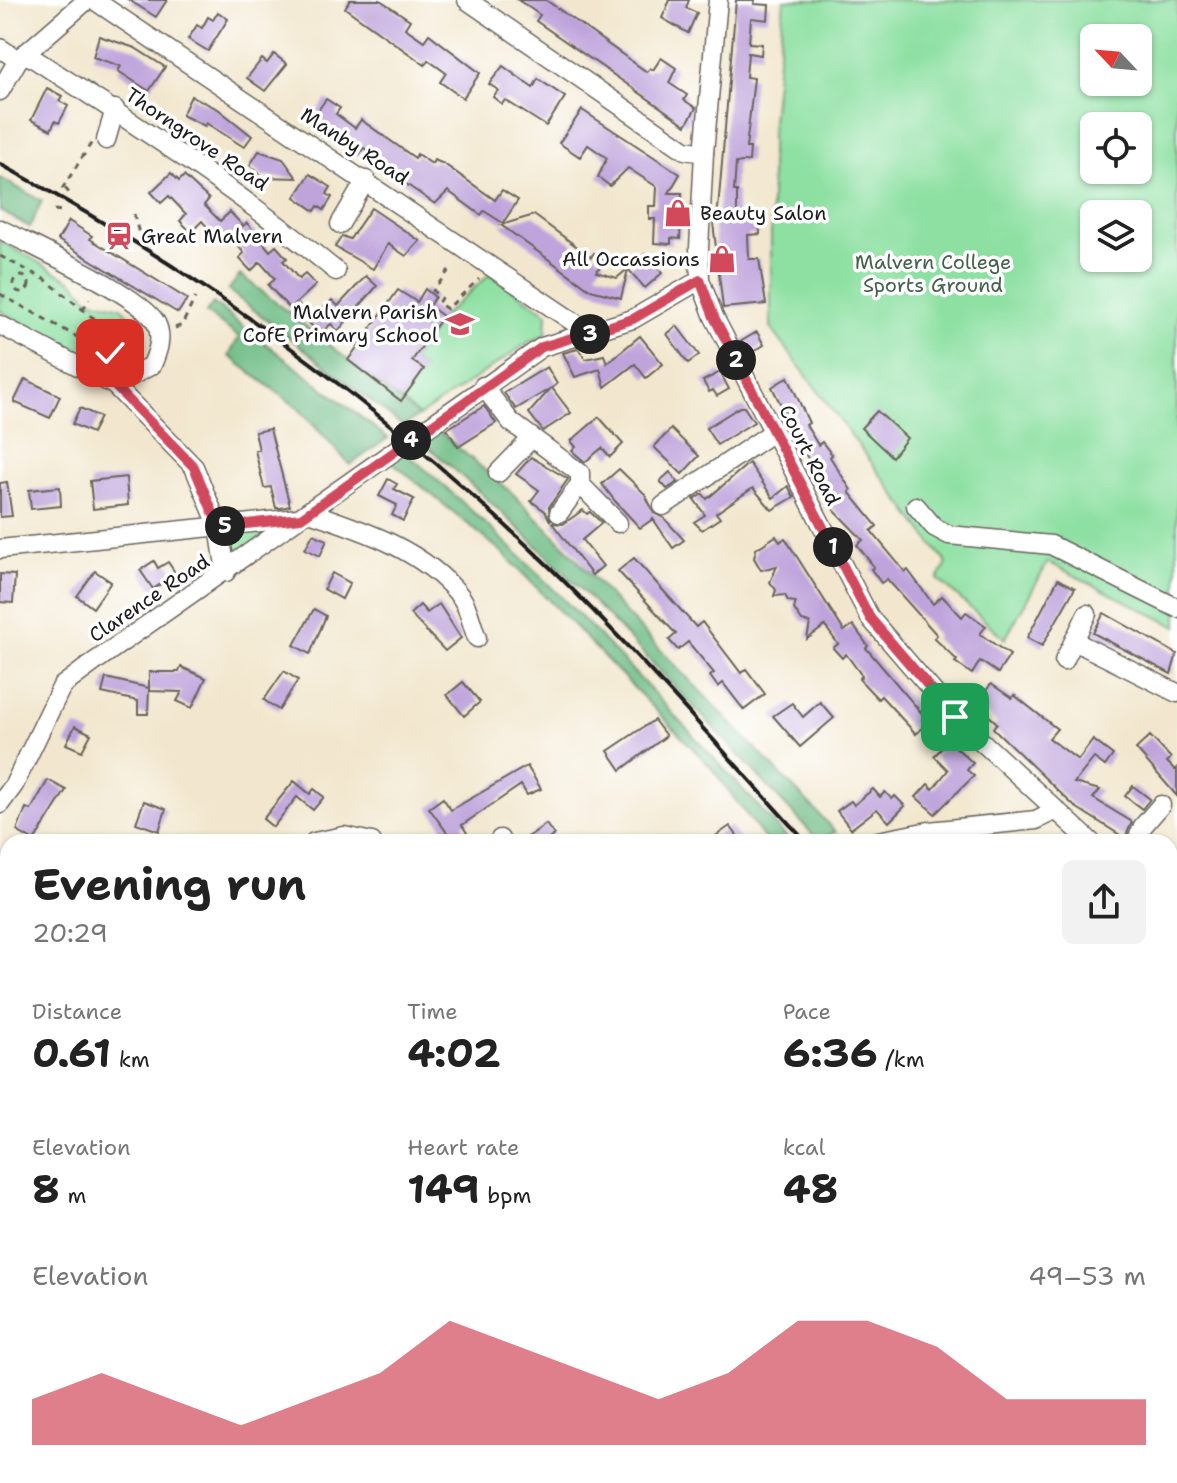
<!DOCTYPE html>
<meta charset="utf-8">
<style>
:root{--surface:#fff;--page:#f2f2f2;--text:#222;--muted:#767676;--accent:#d1495b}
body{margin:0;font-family:"Shantell Sans",sans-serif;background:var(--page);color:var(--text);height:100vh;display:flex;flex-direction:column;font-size:30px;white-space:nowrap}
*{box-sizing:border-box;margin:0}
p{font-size:26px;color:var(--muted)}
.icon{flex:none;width:44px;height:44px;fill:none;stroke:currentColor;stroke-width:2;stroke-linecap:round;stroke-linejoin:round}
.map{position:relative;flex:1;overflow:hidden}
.panel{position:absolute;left:0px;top:834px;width:1178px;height:650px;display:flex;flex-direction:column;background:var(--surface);border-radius:24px 24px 0 0;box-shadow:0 2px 6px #0004}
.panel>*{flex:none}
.needle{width:52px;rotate:296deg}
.fabs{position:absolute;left:1080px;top:24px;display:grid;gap:16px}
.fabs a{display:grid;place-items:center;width:72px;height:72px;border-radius:12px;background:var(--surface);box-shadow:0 2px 6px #0004;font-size:40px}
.pin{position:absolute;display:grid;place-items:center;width:68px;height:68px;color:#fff;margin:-34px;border-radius:16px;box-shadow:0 4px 12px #0006}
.km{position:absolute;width:40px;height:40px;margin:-20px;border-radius:50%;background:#222;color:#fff;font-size:22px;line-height:40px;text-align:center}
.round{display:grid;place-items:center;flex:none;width:84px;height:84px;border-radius:12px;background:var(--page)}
.headline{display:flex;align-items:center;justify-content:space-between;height:136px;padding:0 32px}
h1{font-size:44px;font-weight:700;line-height:60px}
.stats{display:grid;grid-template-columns:repeat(3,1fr);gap:12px;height:136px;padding:8px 32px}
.stats div{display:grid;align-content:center}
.stats b{font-size:40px;font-weight:700}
.stats small{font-size:22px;font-weight:400}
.stats p{font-size:22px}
.chart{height:224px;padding:16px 32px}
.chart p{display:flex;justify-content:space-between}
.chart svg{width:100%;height:144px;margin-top:8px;fill:var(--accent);opacity:.7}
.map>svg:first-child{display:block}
.green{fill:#8de0a2;stroke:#547e5f;stroke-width:2;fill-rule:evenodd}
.forest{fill:#72be88;stroke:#476d52;stroke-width:2}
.building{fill:#bfa4dc}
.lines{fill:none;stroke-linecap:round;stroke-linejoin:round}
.minor-casing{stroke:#67635a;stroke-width:21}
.path{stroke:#67635a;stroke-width:3;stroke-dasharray:6 6;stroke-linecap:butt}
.minor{stroke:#fff;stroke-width:18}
.rail{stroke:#1c1c1c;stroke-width:4}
.route-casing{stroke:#fff;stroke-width:16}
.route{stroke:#d1495b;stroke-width:10}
.labels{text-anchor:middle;stroke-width:7;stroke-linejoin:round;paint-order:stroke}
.street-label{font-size:20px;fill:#1c1c1c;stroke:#fff}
.poi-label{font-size:20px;fill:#1c1c1c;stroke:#fff;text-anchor:start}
.park-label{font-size:20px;fill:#44614b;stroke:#fff}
</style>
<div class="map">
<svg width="1177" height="1483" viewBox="0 0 1177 1483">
<rect width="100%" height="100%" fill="#fff"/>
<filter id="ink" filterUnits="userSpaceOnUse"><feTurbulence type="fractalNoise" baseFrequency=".0125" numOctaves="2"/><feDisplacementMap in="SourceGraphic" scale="16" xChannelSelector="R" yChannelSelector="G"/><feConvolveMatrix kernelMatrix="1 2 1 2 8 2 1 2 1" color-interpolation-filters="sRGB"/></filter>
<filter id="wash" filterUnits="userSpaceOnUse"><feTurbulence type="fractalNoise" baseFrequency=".006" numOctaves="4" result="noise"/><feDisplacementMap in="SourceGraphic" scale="32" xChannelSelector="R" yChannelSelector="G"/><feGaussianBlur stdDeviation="1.8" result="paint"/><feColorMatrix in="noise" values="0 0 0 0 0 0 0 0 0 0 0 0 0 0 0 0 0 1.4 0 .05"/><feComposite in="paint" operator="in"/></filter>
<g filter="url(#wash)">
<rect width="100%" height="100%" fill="#f2e7ce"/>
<g class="green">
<path d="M 784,0 L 1177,0 L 1177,627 L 1048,562 L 1005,639 L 938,579 L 947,564 L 771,328 L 771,131 ZM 1094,38 L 1138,38 L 1138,82 L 1094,82 ZM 1094,126 L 1138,126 L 1138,170 L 1094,170 ZM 1094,214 L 1138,214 L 1138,258 L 1094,258 Z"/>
<polygon points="0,241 74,282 89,299 121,307 145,332 135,356 112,366 87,359 0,311"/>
<polygon points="490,274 547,313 546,335 529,342 419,416 401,401 423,369 412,361 443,316"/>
<polygon points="271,530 230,561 226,533"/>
<polygon points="1170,1432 1177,1433 1177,1483 1092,1483 1093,1476 1170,1476"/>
<polygon points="327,1476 406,1476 401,1483 325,1483"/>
<polygon points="412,1476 489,1476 501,1483 407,1483"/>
<polygon points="629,1476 674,1476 674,1477 673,1483 629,1483"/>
<polygon points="684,1476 1077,1476 1076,1483 688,1483"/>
</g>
<g class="forest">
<polygon points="0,178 42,201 30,227 0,211"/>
<polygon points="240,275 255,286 419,416 403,426 228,290"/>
<polygon points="213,303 388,438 350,465 298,408 229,356 239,337 206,313"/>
<path d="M 436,429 L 512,493 L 561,542 L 624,612 L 836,832 L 818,840 C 689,703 565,562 421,441 Z"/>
<path d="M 406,453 C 546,571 667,707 791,842 L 767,842 L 710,766 L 502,552 L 392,462 Z"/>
<polygon points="1177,1299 1177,1366 1170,1366 1170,1318"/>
</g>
<g id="blocks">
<g class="building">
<polygon points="129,0 167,0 156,17"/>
<polygon points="350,0 380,0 410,20 405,28 424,41 429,34 480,73 463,98 440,82 446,73 428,60 425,65 345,8"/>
<polygon points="518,0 546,0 647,72 650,68 653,70 661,58 676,68 669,83 687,95 684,100 696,108 686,125 536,21 540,15"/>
<polygon points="670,0 689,0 686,8 697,13 688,33 662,18"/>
<polygon points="736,0 755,0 754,4 769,5 768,20 751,18 749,43 762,44 761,55 748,53 746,77 754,78 746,148 750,148 749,161 736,163 734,191 737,191 737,220 759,218 760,234 748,235 749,259 759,259 766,304 723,308 713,222 717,221"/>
<polygon points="218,12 228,19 208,51 188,39 197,25 202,28 208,17 213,20"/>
<polygon points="99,36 135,48 165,67 149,91 118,71 121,66 93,57"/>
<polygon points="274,54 287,64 265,91 247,78 262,59 267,63"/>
<polygon points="503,66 533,88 538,79 565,97 546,126 505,100 502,104 493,97 498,90 489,84"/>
<polygon points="47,88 62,96 59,101 68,106 59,123 55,121 51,130 31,120"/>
<polygon points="191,96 218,109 252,136 244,147 206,123 205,126 182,115"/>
<polygon points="326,99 340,108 336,114 355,128 361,120 415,158 417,154 432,164 434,160 444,164 495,200 502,190 518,200 503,223 484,211 481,215 448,191 435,204 380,166 383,162 364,148 359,155 310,122"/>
<polygon points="582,110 680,174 669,193 682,193 680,239 671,238 671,244 654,243 655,219 649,219 649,206 656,206 657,187 628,168 610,186 598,177 607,158 588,145 580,157 559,143"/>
<polygon points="259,151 283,159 297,178 263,177 250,165"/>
<polygon points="171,173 179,181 184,176 198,189 209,199 204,205 220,221 230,212 243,226 247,223 270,251 276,246 287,258 283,261 299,279 305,274 316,285 290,309 268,285 275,279 260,262 251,271 239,258 244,253 229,235 221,243 202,221 191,232 180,221 186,214 169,196 161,203 151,192"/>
<polygon points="310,174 331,187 327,194 332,197 324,210 318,206 315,211 295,197"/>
<polygon points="371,208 420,241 406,256 388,244 373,269 335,247 342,236 350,239"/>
<polygon points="534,215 591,257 594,253 605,261 596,272 617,278 645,254 662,273 645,288 628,269 621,298 591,290 501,225"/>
<polygon points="69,221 92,236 90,239 187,299 178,313 58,240"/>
<polygon points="366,276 377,286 338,331 331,324 320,334 308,322 332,300 338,306"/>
<polygon points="425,289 435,297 429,306 443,316 412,361 424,369 401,401 348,360 398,290 417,302"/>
<polygon points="299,305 308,314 298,323 290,314"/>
<polygon points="677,326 699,355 688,363 667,334"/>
<polygon points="757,332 764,345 748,355 740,342"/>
<polygon points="640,336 663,364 646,378 635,364 605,387 600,369 575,377 563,353 578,349 586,359 604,355 607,363"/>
<polygon points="547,367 557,384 552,388 571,413 543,431 529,413 551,388 516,409 504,393"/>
<polygon points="720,372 729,389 717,396 713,390 709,392 703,381"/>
<polygon points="788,377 809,423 806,425 818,445 822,442 832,455 830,457 851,490 849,492 877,526 871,531 905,572 908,570 933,604 942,596 962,617 966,612 986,626 980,634 1010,655 998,673 980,661 972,674 955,662 957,660 934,638 937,635 887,579 881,583 871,569 874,567 857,545 863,540 830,506 833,504 816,481 821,478 786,425 790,423 772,387"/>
<polygon points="25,379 60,396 50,418 14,402"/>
<polygon points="484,406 496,423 458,447 447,429"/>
<polygon points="740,407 744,407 754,422 717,445 706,428"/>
<polygon points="80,408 100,417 92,433 72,424"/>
<polygon points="877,411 907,438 892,457 861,428"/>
<polygon points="599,417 623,444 610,457 602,448 585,462 572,451 576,447 571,441"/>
<polygon points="270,429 290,506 281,508 276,508 271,487 264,488 255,450 259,450 255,432"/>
<polygon points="671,429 699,456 682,474 654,447"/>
<polygon points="531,457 568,479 549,507 550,521 545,511 531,501 539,490 516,474"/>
<polygon points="749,463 773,498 788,486 794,497 772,510 753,488 716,513 720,518 702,530 694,522 705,515 694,499 703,494 707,499"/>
<polygon points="619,469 645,494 654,513 664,518 684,540 673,548 653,519 640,528 615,501 602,484"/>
<polygon points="670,472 678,482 667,489 660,481"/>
<polygon points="126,477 128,505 93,509 90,481"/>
<polygon points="388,479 397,484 394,489 414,499 403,521 392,515 397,505 379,496"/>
<polygon points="7,482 12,516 0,517 0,483"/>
<polygon points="60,487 61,506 31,509 29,490"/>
<polygon points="583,510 587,514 590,512 602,523 582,540 603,566 592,575 552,523 563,524"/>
<polygon points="313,534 327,540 320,556 305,549"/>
<polygon points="776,536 780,542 785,538 844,631 853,625 868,646 866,648 925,717 922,720 926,725 916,734 881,696 878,699 859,679 862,676 846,654 842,658 833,648 838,644 825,626 807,639 810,623 802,621 794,609 796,602 788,601 785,595 774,596 776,590 770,582 777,566 761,570 754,558 756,549"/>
<polygon points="634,558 696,627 702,622 741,673 746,669 765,694 744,710 723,683 718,687 710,676 714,673 688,642 678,650 669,640 676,634 618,571"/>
<polygon points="154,561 158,568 168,562 176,574 153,589 140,570"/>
<polygon points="95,571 111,582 93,608 77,596"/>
<polygon points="332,573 350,583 342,599 324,589"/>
<polygon points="0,574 15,575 13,603 0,602"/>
<polygon points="1058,579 1075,588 1042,646 1027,638"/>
<polygon points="439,604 461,638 445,651 410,614 420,605 427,613"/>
<polygon points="314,609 326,616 310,654 294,645"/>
<polygon points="1104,613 1177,654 1171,674 1093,633"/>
<polygon points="181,667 206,678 192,708 177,701 182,692 149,691 149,672 179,672"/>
<polygon points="284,671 298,680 279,710 264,700"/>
<polygon points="106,678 149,688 148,714 138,714 138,701 102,693"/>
<polygon points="463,682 480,702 464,716 447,695"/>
<polygon points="991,684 1012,698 1014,695 1057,729 1049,738 1078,760 1093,740 1113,755 1105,766 1094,758 1074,783 1100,790 1093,798 1132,822 1125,838 1074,806 993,728 997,723 976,704"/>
<polygon points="820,702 834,718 800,747 773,716 792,703 803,717"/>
<polygon points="654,720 666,736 621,770 608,751"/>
<polygon points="75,726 91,734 82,751 66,744"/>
<polygon points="1150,736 1171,758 1167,762 1175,770 1177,768 1177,796 1136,749"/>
<polygon points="949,741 973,763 967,770 974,776 935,814 916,797 928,784 933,789 948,770 934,756"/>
<polygon points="527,766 541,789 527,795 521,785 462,825 467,833 454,842 429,808 443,798 451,810"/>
<polygon points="48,780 66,790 34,841 17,831 26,808 31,810"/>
<polygon points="294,781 310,794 314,789 324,797 313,810 297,797 273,827 263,819"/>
<polygon points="1133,786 1150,799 1142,809 1125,796"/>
<polygon points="873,789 880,797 885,792 892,799 895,796 905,806 889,822 877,809 851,829 837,811 851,801 854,805"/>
<polygon points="144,801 166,809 159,831 136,823"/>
<polygon points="546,824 554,835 545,842 521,842"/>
<polygon points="730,826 742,842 707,842"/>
</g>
</g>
</g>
<g filter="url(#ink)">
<use href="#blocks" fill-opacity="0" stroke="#67635a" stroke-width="2"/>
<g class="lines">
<defs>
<g id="minor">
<polyline points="94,0 578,325 587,335"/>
<polyline points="467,0 685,150 704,153"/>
<polyline points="718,0 704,153 699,248 700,280 714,317 870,618 955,717 1091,842"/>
<polyline points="0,48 18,60"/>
<path d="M 25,53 C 132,122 238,190 336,271"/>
<polyline points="0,91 18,60 87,0"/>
<polyline points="106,140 115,109"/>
<polyline points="340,224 366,180"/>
<path d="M 0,229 C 32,246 141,295 156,323 C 163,337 158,351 152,365 L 114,385"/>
<polyline points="0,325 114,385 194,467 219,527 226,572"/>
<polyline points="483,386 511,422 580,473 580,484 618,523"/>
<polyline points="498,473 532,438"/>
<polyline points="663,506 773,432"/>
<polyline points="916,506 934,527 949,535 1051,545 1177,608"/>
<path d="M 309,512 C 363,530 424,550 461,597 C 469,608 472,626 477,638"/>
<polyline points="559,513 580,484"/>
<polyline points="0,549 298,518"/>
<polyline points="1074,641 1177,693"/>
<polyline points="1064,661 1087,614"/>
<polyline points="0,804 14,785 62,686 97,660 542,347 633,319 700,280"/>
<polyline points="500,839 501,842"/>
<polyline points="314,842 344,836 372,842"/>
<polyline points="873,842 929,831 1036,820 1056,810"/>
<polyline points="1136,842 1143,826 1161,805"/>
<polyline points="1170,892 1177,897"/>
<polyline points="0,895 8,896"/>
<polyline points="1170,1060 1177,1059"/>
<polyline points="0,1100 8,1100"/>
<polyline points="77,1476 79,1483"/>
<polyline points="210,1476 222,1483"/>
<polyline points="525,1476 533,1483"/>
<polyline points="99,1483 120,1476"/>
</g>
</defs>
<use href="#minor" class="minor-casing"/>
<g class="path">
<polyline points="65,188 70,194"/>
<polyline points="62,189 92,142"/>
<polyline points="54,210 61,211"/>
<polyline points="134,214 139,234"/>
<polyline points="0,256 46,280 92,317 134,336 128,348 117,357"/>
<polyline points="449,270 433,291 441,298 438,303 447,309 479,279"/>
<circle cx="21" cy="284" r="8"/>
<polyline points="0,294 124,363"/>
<polyline points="83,310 89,299"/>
<polyline points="175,328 182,325 195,298"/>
<polyline points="1170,1211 1177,1216"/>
<polyline points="318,1476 322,1483"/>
<polyline points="493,1476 506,1483"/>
<polyline points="679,1476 683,1483"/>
<polyline points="404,1483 409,1476"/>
</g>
<use href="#minor" class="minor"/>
<g class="rail">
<path d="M 0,164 C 195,269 377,402 537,555 C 632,645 717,746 806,842"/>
<polyline points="1170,1170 1177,1175"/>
</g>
</g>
</g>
<g class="lines" filter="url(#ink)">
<defs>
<polyline id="route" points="110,353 123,362 134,376 114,385 194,467 219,527 301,518 542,347 633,319 700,280 714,317 870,618 955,717"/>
</defs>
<use href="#route" class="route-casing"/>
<use href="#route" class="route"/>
</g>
<defs>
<symbol id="shop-bare" viewBox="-9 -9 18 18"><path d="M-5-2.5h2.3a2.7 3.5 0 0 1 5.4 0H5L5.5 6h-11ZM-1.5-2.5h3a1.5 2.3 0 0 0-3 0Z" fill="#d1495b" stroke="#fff" stroke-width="2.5" paint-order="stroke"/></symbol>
<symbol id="station-bare" viewBox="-9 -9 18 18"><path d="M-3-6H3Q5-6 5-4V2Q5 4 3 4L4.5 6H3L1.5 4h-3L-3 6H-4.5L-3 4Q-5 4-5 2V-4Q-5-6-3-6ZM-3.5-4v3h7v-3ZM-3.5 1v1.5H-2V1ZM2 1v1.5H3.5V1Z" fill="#d1495b" stroke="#fff" stroke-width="2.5" paint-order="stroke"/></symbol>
<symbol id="school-bare" viewBox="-9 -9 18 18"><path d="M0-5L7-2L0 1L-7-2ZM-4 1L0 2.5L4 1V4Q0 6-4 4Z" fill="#d1495b" stroke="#fff" stroke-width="2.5" paint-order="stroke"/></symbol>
</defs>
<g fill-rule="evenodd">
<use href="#shop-bare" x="658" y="193" width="40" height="40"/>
<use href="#station-bare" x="99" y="216" width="40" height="40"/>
<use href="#shop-bare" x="702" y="239" width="40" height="40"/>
<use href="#school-bare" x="440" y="304" width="40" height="40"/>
</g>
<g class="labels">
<g class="street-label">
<text transform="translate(197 139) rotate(34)" y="7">Thorngrove Road</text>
<text transform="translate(355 146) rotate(33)" y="7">Manby Road</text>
<text transform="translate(810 455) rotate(63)" y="7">Court Road</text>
<text transform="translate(149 598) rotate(-34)" y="7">Clarence Road</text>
</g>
<g class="poi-label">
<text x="700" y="220">Beauty Salon</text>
<text x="141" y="243">Great Malvern</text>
<text x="700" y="266" text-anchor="end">All Occassions</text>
<text x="438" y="319" text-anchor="end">Malvern Parish<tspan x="438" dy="23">CofE Primary School</tspan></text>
</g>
<g class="park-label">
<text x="933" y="269">Malvern College<tspan x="933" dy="23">Sports Ground</tspan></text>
</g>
</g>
</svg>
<div class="fabs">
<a><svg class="needle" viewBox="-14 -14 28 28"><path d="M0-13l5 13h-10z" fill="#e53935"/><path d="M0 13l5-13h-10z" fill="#767676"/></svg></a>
<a><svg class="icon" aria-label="locate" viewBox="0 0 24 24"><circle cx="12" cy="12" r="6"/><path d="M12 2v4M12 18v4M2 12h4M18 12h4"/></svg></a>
<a><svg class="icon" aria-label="layers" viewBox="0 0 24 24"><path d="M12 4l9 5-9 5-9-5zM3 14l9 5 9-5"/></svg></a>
</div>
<div class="pin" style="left:955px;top:717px;background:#1e9e55"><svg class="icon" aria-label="arrive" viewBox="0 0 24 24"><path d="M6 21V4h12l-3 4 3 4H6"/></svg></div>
<div class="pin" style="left:110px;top:353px;background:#d93025"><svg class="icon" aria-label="check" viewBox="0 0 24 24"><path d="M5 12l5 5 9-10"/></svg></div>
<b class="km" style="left:833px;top:547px">1</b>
<b class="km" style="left:736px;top:360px">2</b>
<b class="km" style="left:590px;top:334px">3</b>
<b class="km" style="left:411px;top:440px">4</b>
<b class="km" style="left:225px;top:526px">5</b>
<section class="panel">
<div class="headline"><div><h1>Evening run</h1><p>20:29</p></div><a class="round"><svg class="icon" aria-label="share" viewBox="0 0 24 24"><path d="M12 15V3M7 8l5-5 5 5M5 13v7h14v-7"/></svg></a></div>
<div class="stats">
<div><p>Distance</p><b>0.61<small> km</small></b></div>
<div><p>Time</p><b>4:02</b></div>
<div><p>Pace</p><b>6:36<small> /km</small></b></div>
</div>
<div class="stats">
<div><p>Elevation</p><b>8<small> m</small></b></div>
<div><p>Heart rate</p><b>149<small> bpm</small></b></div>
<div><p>kcal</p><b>48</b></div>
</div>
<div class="chart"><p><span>Elevation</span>49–53 m</p>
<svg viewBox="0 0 160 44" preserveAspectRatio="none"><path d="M0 44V30L10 22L20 30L30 38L40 30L50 22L60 6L70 14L80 22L90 30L100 22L110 6L120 6L130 14L140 30L150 30L160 30V44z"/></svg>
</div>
</section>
</div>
